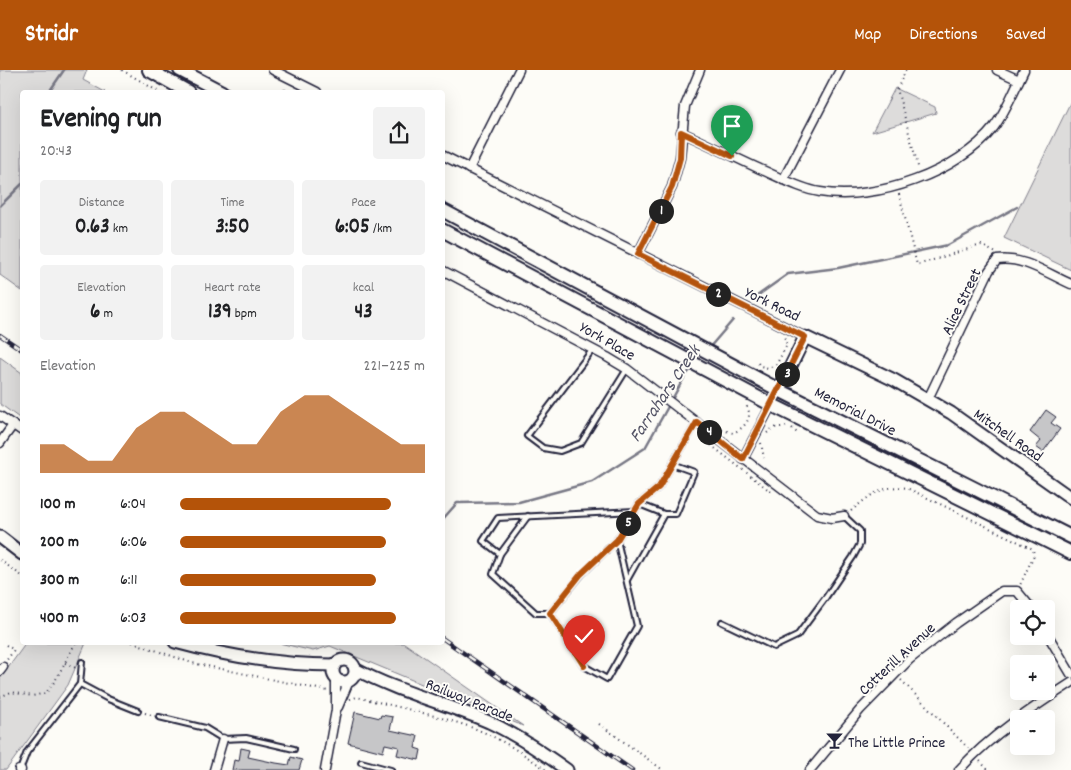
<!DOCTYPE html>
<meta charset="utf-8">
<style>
:root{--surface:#fff;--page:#f2f2f2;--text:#202124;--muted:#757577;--accent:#b45309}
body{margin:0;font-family:Dekko,sans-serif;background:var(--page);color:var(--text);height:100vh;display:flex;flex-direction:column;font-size:19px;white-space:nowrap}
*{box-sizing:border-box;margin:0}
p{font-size:16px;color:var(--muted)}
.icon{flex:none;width:28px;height:28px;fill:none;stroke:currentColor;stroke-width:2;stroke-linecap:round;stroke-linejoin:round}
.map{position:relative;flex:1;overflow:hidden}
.panel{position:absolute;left:20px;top:20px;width:425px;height:555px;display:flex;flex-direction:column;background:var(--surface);border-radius:5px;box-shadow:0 5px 20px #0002}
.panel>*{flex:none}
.controls{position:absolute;left:1010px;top:530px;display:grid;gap:10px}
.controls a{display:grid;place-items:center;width:45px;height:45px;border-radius:5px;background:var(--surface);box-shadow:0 5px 20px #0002;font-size:25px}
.pin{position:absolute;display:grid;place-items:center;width:42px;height:42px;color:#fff;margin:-51px -21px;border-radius:50% 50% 50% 0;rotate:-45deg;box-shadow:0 0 5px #0007}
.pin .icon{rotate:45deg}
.km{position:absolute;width:25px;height:25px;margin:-12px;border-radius:50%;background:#222;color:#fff;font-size:14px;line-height:25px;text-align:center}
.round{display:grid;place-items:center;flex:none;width:52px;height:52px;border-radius:5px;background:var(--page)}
.headline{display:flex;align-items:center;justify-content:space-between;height:85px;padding:0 20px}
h1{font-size:28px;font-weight:700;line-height:38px}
.figures{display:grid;grid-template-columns:repeat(3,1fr);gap:8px;height:85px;padding:5px 20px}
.figures div{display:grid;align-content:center;border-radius:5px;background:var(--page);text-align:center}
.figures b{font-size:21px;font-weight:700}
.figures small{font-size:14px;font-weight:400}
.figures p{font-size:14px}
.chart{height:140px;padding:10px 20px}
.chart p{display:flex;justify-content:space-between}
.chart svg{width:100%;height:90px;margin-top:5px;fill:var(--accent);opacity:.7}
ul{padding:0 20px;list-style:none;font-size:16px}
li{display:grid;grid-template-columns:80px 60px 1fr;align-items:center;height:38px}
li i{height:12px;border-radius:6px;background:var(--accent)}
header{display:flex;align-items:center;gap:30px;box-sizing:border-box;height:70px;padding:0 25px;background:var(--accent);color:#fff}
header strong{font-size:24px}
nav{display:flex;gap:28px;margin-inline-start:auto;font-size:18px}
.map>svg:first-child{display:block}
.green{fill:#dddcdb;stroke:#807f8b}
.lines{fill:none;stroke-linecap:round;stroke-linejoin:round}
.stream{stroke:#787885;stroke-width:2.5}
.building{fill:#c6c6c8;stroke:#22223b}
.lane-casing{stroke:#22223b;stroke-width:8}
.street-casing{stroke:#22223b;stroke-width:11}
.secondary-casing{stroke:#22223b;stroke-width:15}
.primary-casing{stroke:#22223b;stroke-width:16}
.path{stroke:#22223b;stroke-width:2;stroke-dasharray:1 4;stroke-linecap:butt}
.lane{stroke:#fdfcf7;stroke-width:4}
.street{stroke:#fdfcf7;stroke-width:8}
.secondary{stroke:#fdfcf7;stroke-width:11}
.primary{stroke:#fdfcf7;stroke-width:12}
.rail-casing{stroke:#22223b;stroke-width:4.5}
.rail{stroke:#fdfcf7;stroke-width:2.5;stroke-dasharray:8;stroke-linecap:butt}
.route-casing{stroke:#fff;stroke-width:10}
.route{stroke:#b45309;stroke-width:6}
.labels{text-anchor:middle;stroke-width:4;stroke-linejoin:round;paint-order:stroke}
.street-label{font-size:16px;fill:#22223b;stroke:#fdfcf7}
.poi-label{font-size:16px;fill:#22223b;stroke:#fdfcf7;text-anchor:start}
.water-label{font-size:18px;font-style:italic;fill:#545466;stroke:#fdfcf7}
</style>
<header>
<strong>Stridr</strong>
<nav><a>Map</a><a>Directions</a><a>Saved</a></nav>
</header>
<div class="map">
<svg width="1071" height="700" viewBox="0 0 1071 700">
<rect width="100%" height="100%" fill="#fdfcf7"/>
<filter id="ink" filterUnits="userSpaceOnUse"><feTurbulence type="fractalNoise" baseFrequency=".02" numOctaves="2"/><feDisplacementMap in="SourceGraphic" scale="10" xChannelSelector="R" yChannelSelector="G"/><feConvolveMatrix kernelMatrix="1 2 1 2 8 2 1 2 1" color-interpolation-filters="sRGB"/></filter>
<g filter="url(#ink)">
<g class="green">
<polygon points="0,0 87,0 83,10 105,22 22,22 22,221 0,205"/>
<polygon points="895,18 935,37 936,43 872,62"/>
<polygon points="1071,31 1071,200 1004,168"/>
<polygon points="0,287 22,303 22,350 0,334"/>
<polygon points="275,572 404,573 523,656 330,576 313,581"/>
<polygon points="26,573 86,573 68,615 12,692 6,700 0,700 0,609"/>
</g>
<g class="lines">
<g class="stream">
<polyline points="49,22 64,0"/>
<polyline points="282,22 285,20"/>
<polyline points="0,136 22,114"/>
<polyline points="757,226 788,204 838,198 948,175 1017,137"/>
<polyline points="709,278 733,250"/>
<polyline points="442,450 457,433 519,432 592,412 645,378 685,306 693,297"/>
</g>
</g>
<g class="building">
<polygon points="1046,340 1056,347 1051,353 1060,359 1043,382 1036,377 1041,371 1030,362"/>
<polygon points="355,642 380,648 381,645 393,647 390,660 418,666 415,678 421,680 419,690 397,685 399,677 385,674 383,682 348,673"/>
<polygon points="241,678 250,680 248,687 276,693 289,695 291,687 302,690 299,700 232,700 234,690 239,691"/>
</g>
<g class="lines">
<defs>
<g id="lane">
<polyline points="593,279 527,366 543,378 560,381 581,373 627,299"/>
<polyline points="664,444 676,444 694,402 672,394"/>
<polyline points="617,470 637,556 607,609 584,596 550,543 536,543 493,504 500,484 483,471 498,448 635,441"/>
<polyline points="500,484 528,446"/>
<polyline points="627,510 664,444 639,434"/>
<polyline points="550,543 581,505 617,470 639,434 659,417 697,352"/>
<polyline points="722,552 774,577 797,566 826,527 853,487 860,474 860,461 844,446"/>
<polyline points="80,614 108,629 138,641"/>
<polyline points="159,647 205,658 223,669 246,668 294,679"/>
<polyline points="361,692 391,700"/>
<polyline points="20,700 27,682 80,614 82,592"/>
</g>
<g id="street">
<polyline points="273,0 317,22"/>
<polyline points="997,0 1019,10"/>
<path d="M 681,62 C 708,74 734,87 760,99 C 779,107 800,119 820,122 C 876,132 959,102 994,57 C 1006,41 1015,18 1024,0"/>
<polyline points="442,85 805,267"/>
<polyline points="469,99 519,0"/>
<polyline points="783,110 840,0"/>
<polyline points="638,184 672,117 680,88 685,36 700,0"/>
<polyline points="442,200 607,287 627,299 817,445 832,448 844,446"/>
<path d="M 928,329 L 989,201 L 997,190 C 1023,186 1048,204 1071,214"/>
<polyline points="0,346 22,361"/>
<polyline points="0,373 13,355"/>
<polyline points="743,389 779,320"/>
<polyline points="1046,562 1071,604"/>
<polyline points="0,601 3,597"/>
<polyline points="338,637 349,611"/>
<polyline points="19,700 21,700"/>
<polyline points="214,700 223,669"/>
<polyline points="325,700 336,640 336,609"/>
<polyline points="810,700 860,640 910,589 956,553 1002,521 1017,521 1032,539"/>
<path d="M 959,700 C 991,665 1031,639 1071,613"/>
</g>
<g id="secondary">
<polyline points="779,320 805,267 894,310 951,343 1071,428"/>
<polyline points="0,467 22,484"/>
<path d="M 175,572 C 226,586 281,595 334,595"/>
<circle cx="344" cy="601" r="11"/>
<path d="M 355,599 C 398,622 445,633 489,652 C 517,665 542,682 567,700"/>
</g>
<g id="primary">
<polyline points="149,0 188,22"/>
<polyline points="180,0 222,22"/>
<polyline points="442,140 779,320 1071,467"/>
<polyline points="442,160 772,335 1071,483"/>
</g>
</defs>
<use href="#lane" class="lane-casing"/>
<use href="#street" class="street-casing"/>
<use href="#secondary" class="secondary-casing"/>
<use href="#primary" class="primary-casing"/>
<g class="path">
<polyline points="122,0 159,22"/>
<polyline points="906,0 897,19 919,100"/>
<polyline points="899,124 917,195 981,175 996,183"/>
<polyline points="758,293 760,296 768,298 776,295 787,275 784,266"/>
<polyline points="792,358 798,364"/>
<path d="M 722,360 L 733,363 C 745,358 755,346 745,334"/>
<polyline points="767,363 773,358 788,356"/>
<polyline points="703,369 774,424"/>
<polyline points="761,373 764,388"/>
<path d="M 851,441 C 869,426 883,414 907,418 L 1033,479 L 1034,485 L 1020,515"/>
<polyline points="0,490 22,506"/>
<polyline points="132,572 192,593 328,621"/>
<polyline points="6,575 14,580 6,591"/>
<polyline points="65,593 76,598"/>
<polyline points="901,610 968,678"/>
<polyline points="0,627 11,622 32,626 46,623 55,611 76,572"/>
<path d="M 350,629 L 357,627 C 397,637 438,645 476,659 C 501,669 524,684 546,700"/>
<polyline points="145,643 155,646"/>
<polyline points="599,654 663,700"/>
<polyline points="980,691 988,700"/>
</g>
<use href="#lane" class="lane"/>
<use href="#street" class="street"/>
<use href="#secondary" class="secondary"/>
<use href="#primary" class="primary"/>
<defs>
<g id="rail">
<polyline points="0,265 22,280"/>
<polyline points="442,568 632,700"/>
</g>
</defs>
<use href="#rail" class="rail-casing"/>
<use href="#rail" class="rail"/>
</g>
</g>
<g class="lines" filter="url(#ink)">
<defs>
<polyline id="route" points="584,596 550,543 581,504 617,470 639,434 659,417 697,352 743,389 805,267 638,184 672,117 680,88 681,62 732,86"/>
</defs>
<use href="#route" class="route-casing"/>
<use href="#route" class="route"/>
</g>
<defs>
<symbol id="bar-bare" viewBox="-9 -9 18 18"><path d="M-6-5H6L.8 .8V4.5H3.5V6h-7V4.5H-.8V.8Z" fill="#22223b" stroke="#fdfcf7" stroke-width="2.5" paint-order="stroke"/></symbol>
</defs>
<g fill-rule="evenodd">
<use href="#bar-bare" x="822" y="658" width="25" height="25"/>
</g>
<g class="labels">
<g class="street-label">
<text transform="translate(960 231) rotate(-64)" y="6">Alice Street</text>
<text transform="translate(773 233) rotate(26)" y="6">York Road</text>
<text transform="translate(608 270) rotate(30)" y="6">York Place</text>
<text transform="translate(856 340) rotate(27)" y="6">Memorial Drive</text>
<text transform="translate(1009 364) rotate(35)" y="6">Mitchell Road</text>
<text transform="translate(896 588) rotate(-43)" y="6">Cotterill Avenue</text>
<text transform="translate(470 629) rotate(22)" y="6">Railway Parade</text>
</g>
<g class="poi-label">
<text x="848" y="677">The Little Prince</text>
</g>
<g class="water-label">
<text transform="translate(664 323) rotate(-56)" y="6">Farrahars Creek</text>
</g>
</g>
</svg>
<div class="controls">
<a><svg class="icon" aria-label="locate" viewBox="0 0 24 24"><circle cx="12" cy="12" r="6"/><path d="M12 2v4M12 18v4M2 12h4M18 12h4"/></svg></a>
<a>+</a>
<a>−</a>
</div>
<div class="pin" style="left:732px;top:86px;background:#1e9e55"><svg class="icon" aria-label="arrive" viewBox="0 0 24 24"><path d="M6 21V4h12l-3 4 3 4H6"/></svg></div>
<div class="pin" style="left:584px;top:596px;background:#d93025"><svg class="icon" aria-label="check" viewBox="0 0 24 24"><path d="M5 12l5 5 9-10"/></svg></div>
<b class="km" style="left:661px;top:141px">1</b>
<b class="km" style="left:718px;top:224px">2</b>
<b class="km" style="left:787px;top:304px">3</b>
<b class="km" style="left:709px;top:362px">4</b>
<b class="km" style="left:628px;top:453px">5</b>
<section class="panel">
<div class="headline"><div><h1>Evening run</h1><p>20:43</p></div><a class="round"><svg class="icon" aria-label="share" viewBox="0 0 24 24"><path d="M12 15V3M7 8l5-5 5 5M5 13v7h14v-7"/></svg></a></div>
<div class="figures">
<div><p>Distance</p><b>0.63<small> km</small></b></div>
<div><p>Time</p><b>3:50</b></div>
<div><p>Pace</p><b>6:05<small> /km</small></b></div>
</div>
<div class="figures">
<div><p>Elevation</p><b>6<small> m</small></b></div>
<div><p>Heart rate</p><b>139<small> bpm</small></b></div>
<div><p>kcal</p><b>43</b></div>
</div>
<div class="chart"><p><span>Elevation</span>221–225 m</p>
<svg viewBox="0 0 160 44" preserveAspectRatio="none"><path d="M0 44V30L10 30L20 38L30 38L40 22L50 14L60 14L70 22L80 30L90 30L100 14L110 6L120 6L130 14L140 22L150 30L160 30V44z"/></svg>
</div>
<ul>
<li><b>100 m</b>6:04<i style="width:86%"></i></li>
<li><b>200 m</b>6:06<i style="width:84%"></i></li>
<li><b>300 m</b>6:11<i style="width:80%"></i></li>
<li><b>400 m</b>6:03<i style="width:88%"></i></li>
</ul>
</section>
</div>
